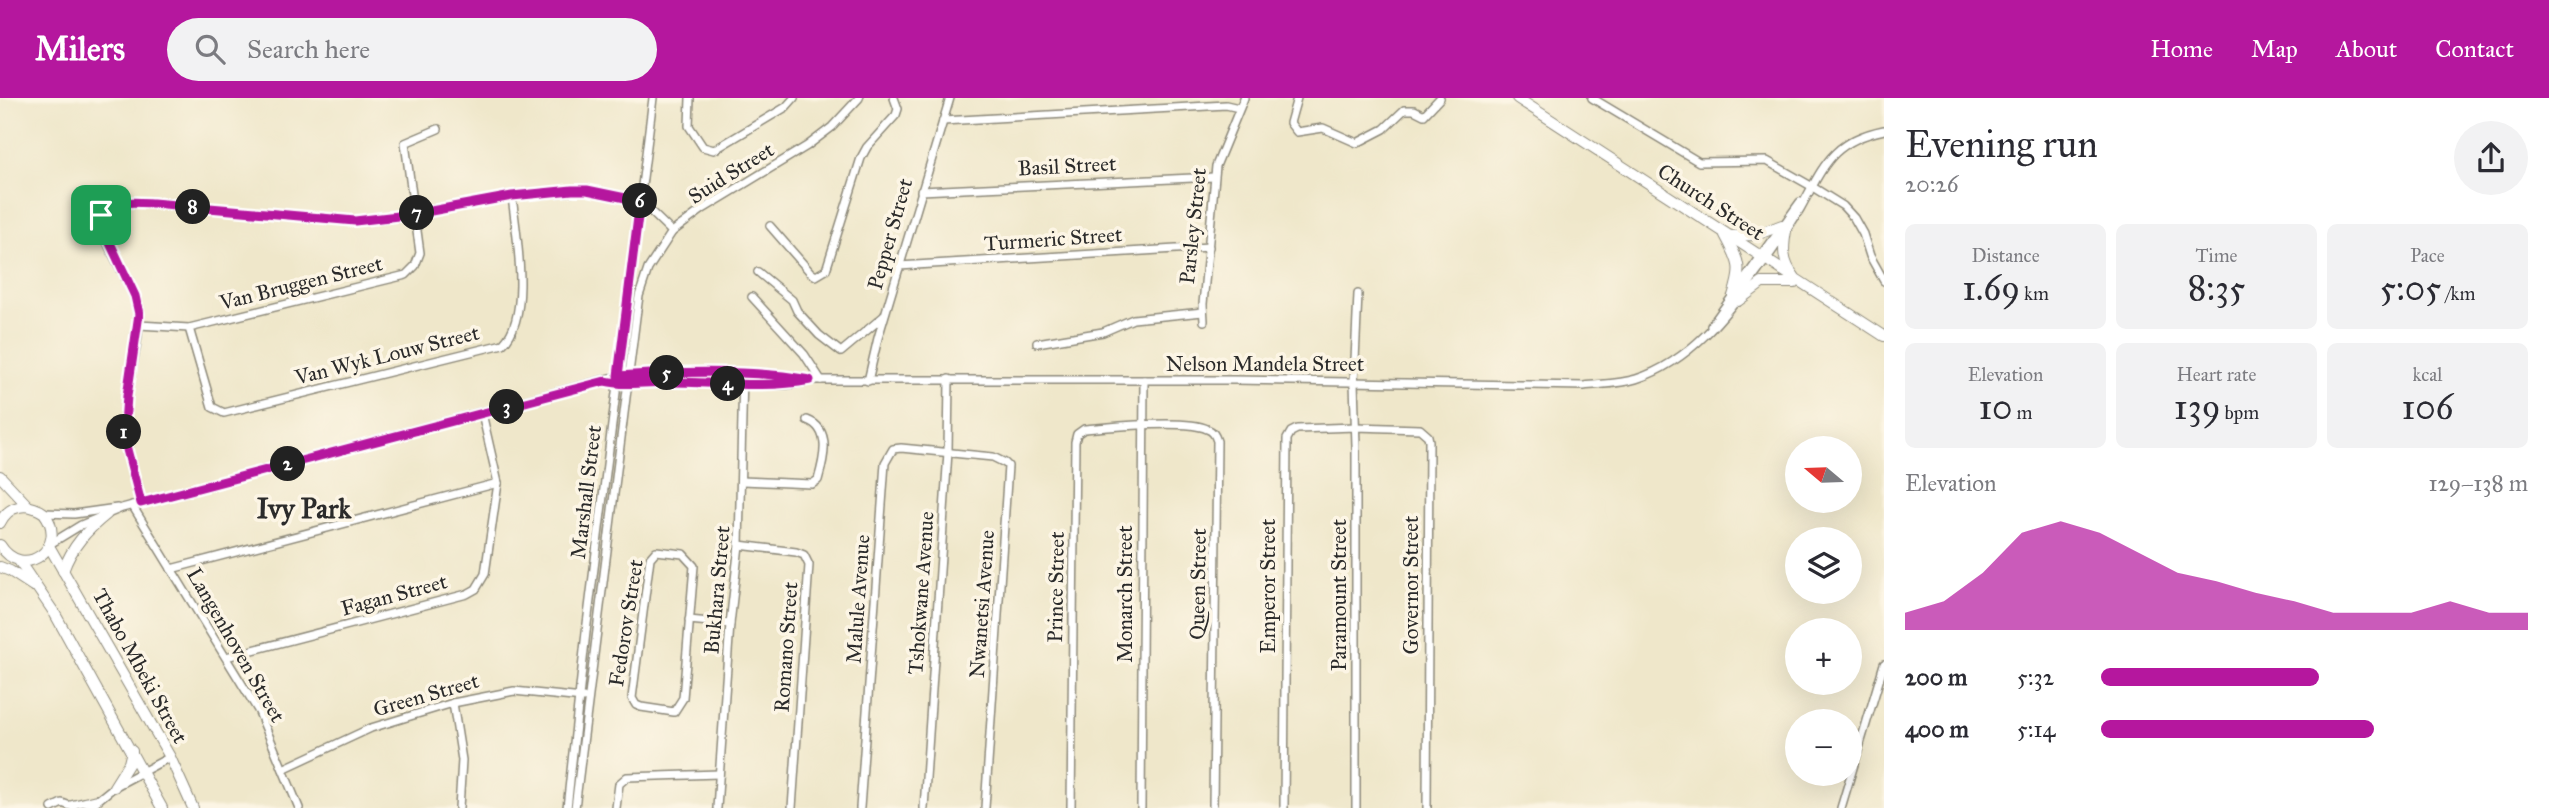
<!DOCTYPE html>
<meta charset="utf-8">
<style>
:root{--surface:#fff;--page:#f2f2f3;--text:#2b2b33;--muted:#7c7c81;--accent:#b5179e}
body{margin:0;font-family:"IM FELL Great Primer",serif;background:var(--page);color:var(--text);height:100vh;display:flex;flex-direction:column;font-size:26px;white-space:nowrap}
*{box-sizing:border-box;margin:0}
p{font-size:23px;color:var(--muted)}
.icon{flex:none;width:38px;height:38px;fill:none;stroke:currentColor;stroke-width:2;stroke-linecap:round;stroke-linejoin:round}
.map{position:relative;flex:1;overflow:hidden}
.side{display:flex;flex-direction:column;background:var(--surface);width:665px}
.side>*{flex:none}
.needle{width:46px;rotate:289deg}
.controls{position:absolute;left:1785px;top:338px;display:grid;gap:14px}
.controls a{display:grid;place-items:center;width:77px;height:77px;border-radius:50%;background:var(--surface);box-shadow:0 7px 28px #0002;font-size:35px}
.pin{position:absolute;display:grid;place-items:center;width:60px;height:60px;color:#fff;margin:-30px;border-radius:14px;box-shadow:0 4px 10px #0006}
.km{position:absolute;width:35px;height:35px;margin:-18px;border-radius:50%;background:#222;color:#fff;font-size:19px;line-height:35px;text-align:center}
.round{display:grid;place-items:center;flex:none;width:74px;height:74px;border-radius:37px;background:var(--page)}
.headline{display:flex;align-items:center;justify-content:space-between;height:119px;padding:0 21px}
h1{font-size:38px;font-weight:600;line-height:52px}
.metrics{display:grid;grid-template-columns:repeat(3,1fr);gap:10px;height:119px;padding:7px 21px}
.metrics div{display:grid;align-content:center;border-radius:10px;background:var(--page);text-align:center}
.metrics b{font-size:35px;font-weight:600}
.metrics small{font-size:19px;font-weight:400}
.metrics p{font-size:19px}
.chart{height:196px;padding:14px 21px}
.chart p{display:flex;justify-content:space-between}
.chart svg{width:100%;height:126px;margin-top:7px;fill:var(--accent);opacity:.7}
ul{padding:0 21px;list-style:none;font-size:23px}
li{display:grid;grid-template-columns:112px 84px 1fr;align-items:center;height:52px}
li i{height:18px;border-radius:9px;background:var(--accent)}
header{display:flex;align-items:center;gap:42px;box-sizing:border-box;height:98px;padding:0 35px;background:var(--accent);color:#fff}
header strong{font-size:33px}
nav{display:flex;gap:38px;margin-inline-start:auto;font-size:24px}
.search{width:490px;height:63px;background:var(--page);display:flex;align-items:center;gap:18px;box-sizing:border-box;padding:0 24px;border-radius:38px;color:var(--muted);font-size:26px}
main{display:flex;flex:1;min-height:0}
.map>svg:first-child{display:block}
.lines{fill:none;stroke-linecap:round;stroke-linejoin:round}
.minor-casing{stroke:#8d897a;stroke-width:10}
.major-casing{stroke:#8d897a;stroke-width:12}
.minor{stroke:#fff;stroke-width:7}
.major{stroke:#fff;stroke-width:10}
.route-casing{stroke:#fff;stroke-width:14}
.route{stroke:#b5179e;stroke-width:9}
.labels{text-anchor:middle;stroke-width:7;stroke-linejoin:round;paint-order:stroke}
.street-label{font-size:21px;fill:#2b2b2b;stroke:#fcf5e5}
.district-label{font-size:28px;font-weight:bold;fill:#2b2b2b;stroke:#fcf5e5}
</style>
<header>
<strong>Milers</strong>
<div class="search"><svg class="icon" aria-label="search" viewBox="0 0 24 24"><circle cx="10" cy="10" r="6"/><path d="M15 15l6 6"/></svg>Search here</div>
<nav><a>Home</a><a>Map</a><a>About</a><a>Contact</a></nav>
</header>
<main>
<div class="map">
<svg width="1884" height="710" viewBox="0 0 1884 710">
<rect width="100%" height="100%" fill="#fcf5e5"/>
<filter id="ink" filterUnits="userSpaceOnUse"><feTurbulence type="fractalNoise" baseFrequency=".0143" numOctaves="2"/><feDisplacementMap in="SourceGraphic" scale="14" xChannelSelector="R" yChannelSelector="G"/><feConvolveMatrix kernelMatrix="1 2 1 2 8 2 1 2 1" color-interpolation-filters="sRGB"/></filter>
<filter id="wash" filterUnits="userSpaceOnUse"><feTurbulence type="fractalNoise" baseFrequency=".00686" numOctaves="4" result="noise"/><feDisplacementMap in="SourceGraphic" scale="28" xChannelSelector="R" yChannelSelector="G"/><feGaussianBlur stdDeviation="1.57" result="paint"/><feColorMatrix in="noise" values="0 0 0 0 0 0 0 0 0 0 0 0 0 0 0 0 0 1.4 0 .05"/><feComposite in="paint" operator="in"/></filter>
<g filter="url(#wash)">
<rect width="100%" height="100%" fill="#efe7ca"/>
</g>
<g filter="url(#ink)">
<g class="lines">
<defs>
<g id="minor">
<polyline points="690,0 689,28 703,49 714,52 786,9 794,0"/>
<polyline points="1297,0 1290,25 1297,34 1323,30 1357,45 1384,31 1404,12 1414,12 1424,17 1440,0"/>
<polyline points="1592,0 1699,64 1767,63 1811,88 1843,108 1854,120 1863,136 1870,158 1884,183"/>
<polyline points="943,23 1226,7 1239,10"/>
<polyline points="921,93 1214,79"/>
<polyline points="770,128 811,175 816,178 826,172 861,60 867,49 896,17 898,11 894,0"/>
<polyline points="899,168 1209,149"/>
<polyline points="758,174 792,202 797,213 819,237 841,254 884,218"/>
<polyline points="752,199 804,256 821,282"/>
<polyline points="1204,223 1203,206 1216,68 1244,0"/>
<polyline points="139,227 189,230 406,177 415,168 420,155 405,45 438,31"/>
<polyline points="1711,228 1800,104"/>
<path d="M 189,230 L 212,309 L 224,315 L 503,246 C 532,218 516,135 512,98"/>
<polyline points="1037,245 1103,234 1133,221 1203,214"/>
<polyline points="868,283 878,240 950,0"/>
<polyline points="626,286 670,284 786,287 803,284"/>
<path d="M 742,383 L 812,386 L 818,382 C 824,361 832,331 807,322"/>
<path d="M 141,405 C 129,363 122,342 127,299 C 130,270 143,237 137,208 C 132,181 95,140 103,114 C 117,102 136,104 153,105 L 355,123 L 415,116 L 512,98 L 587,92 L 640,103 L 672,134"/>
<polyline points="132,407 259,614 299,710"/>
<polyline points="44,415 74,416 117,410"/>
<path d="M 50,446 L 81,427 L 122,410 L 618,278 C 681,273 748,271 810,282 L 1234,282 L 1584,288 C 1601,286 1620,286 1636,281 C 1690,264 1727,216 1758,173 C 1772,153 1787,133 1800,111 C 1824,68 1831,43 1884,32"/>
<polyline points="739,447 796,454 804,457 809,467 792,710"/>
<polygon points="656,453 683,456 694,468 683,600 674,614 641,609 636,607 632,600 650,460"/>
<polyline points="171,471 498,385"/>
<polyline points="689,522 730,526"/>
<polyline points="226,559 467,496 476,491 485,476 498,385 482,315"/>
<polyline points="453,605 462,662 459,710"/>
<polyline points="283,671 371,630 453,605 514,593 583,600"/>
<polyline points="71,707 96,701"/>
<polyline points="52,710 62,705 73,709"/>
<polyline points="88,710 114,689 170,659"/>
<polyline points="567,710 586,534 653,0"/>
<polyline points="575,710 636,219 639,198 648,171 672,134 703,111 807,48 832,29 859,0"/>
<polyline points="616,710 619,686 627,679 719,676"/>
<polyline points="717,710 730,526 739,447 743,276"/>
<polyline points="860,710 885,365 893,351 901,350 993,359 1005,365 1008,368 985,710"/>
<polyline points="924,710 948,354 949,281"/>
<path d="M 1071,710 L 1075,344 L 1077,336 L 1084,331 C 1109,329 1186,321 1207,331 C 1213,333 1215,337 1217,343 L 1213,710"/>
<polyline points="1141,710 1144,282"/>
<polyline points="1284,710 1287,341 1291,334 1297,331 1356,329 1420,331 1428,338 1429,343 1427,710"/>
<polyline points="1356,710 1356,348 1354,284 1358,196"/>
<polyline points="1841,710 1884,566"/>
</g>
<g id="major">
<polyline points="1517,0 1884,238"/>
<path d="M 1786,133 C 1783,150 1782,164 1794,178"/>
<path d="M 1725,137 C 1739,164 1743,168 1733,198"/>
<polyline points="1728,138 1756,137 1782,127"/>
<polyline points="1738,203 1762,185 1795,185"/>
<polyline points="0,378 28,408"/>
<path d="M 0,425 C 9,406 28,404 44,415 C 70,449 23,484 0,447"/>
<polyline points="49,448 170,659 193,710"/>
<polyline points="19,463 55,516 162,710"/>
<polyline points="0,469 10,473 33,488"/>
<path d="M 63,473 C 72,448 87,432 107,416"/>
<polyline points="114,689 129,665 132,653"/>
</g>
</defs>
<use href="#minor" class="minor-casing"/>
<use href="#major" class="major-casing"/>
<use href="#minor" class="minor"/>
<use href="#major" class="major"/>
</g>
</g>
<g class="lines" filter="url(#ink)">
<defs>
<path id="route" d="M 572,92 L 587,92 L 640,103 L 618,278 C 681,273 748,271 810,282 C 764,291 716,284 669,284 C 648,284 626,288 605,283 L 141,405 L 124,340 L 127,298 L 139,216 L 135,198 L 102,128 C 98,99 134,104 153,105 L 355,123 L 415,116 L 512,98 Z"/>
</defs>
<use href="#route" class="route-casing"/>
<use href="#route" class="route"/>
</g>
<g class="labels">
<g class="street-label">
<text transform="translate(1067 68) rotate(-3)" y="7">Basil Street</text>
<text transform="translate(731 75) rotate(-32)" y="7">Suid Street</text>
<text transform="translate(1711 104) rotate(33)" y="7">Church Street</text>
<text transform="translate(1193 128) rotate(-84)" y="7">Parsley Street</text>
<text transform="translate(890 136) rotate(-74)" y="7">Pepper Street</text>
<text transform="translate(1053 141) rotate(-4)" y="7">Turmeric Street</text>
<text transform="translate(301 185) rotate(-14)" y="7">Van Bruggen Street</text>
<text transform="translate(387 257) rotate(-14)" y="7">Van Wyk Louw Street</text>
<text x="1265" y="273">Nelson Mandela Street</text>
<text transform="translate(586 394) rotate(-83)" y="7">Marshall Street</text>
<text transform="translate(1198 486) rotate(-89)" y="7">Queen Street</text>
<text transform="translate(1411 487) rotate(-90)" y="7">Governor Street</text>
<text transform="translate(1268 488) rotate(-90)" y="7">Emperor Street</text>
<text transform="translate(1056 489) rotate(-89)" y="7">Prince Street</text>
<text transform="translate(717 492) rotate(-85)" y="7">Bukhara Street</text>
<text transform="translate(921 495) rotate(-86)" y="7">Tshokwane Avenue</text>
<text transform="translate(1125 496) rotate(-90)" y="7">Monarch Street</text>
<text transform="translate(394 497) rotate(-15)" y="7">Fagan Street</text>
<text transform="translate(1339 497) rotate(-90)" y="7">Paramount Street</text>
<text transform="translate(858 501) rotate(-86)" y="7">Malule Avenue</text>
<text transform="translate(982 506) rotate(-86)" y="7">Nwanetsi Avenue</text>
<text transform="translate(626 525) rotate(-81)" y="7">Fedorov Street</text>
<text transform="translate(236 547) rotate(60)" y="7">Langenhoven Street</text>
<text transform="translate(786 549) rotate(-86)" y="7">Romano Street</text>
<text transform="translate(140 568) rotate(61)" y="7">Thabo Mbeki Street</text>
<text transform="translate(426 597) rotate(-16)" y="7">Green Street</text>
</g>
<g class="district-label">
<text x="304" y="420">Ivy Park</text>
</g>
</g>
</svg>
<div class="controls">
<a><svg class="needle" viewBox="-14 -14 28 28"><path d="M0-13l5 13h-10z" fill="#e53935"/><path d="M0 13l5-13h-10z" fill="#7c7c81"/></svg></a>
<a><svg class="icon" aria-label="layers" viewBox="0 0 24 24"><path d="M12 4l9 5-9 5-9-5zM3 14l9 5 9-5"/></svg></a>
<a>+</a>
<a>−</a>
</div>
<div class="pin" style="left:101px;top:117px;background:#1e9e55"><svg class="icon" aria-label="arrive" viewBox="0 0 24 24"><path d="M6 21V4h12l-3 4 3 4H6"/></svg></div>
<b class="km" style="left:124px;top:334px">1</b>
<b class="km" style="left:288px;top:366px">2</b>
<b class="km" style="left:507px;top:309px">3</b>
<b class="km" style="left:728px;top:286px">4</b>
<b class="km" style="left:667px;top:275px">5</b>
<b class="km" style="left:640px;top:103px">6</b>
<b class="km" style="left:417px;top:115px">7</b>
<b class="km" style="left:193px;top:109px">8</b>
</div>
<section class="side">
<div class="headline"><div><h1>Evening run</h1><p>20:26</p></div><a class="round"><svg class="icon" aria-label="share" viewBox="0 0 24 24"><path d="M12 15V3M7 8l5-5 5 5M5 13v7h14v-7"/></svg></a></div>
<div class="metrics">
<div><p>Distance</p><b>1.69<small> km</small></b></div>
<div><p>Time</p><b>8:35</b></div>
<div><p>Pace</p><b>5:05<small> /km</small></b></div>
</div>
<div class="metrics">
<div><p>Elevation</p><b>10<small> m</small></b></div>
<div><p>Heart rate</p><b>139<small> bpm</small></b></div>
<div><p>kcal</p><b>106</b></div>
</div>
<div class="chart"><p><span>Elevation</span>129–138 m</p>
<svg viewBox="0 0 160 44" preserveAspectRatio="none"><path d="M0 44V38L10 34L20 24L30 10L40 6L50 10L60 17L70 24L80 27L90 31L100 34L110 38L120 38L130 38L140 34L150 38L160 38V44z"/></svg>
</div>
<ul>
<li><b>200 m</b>5:32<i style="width:51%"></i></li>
<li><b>400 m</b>5:14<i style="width:64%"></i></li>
</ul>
</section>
</main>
